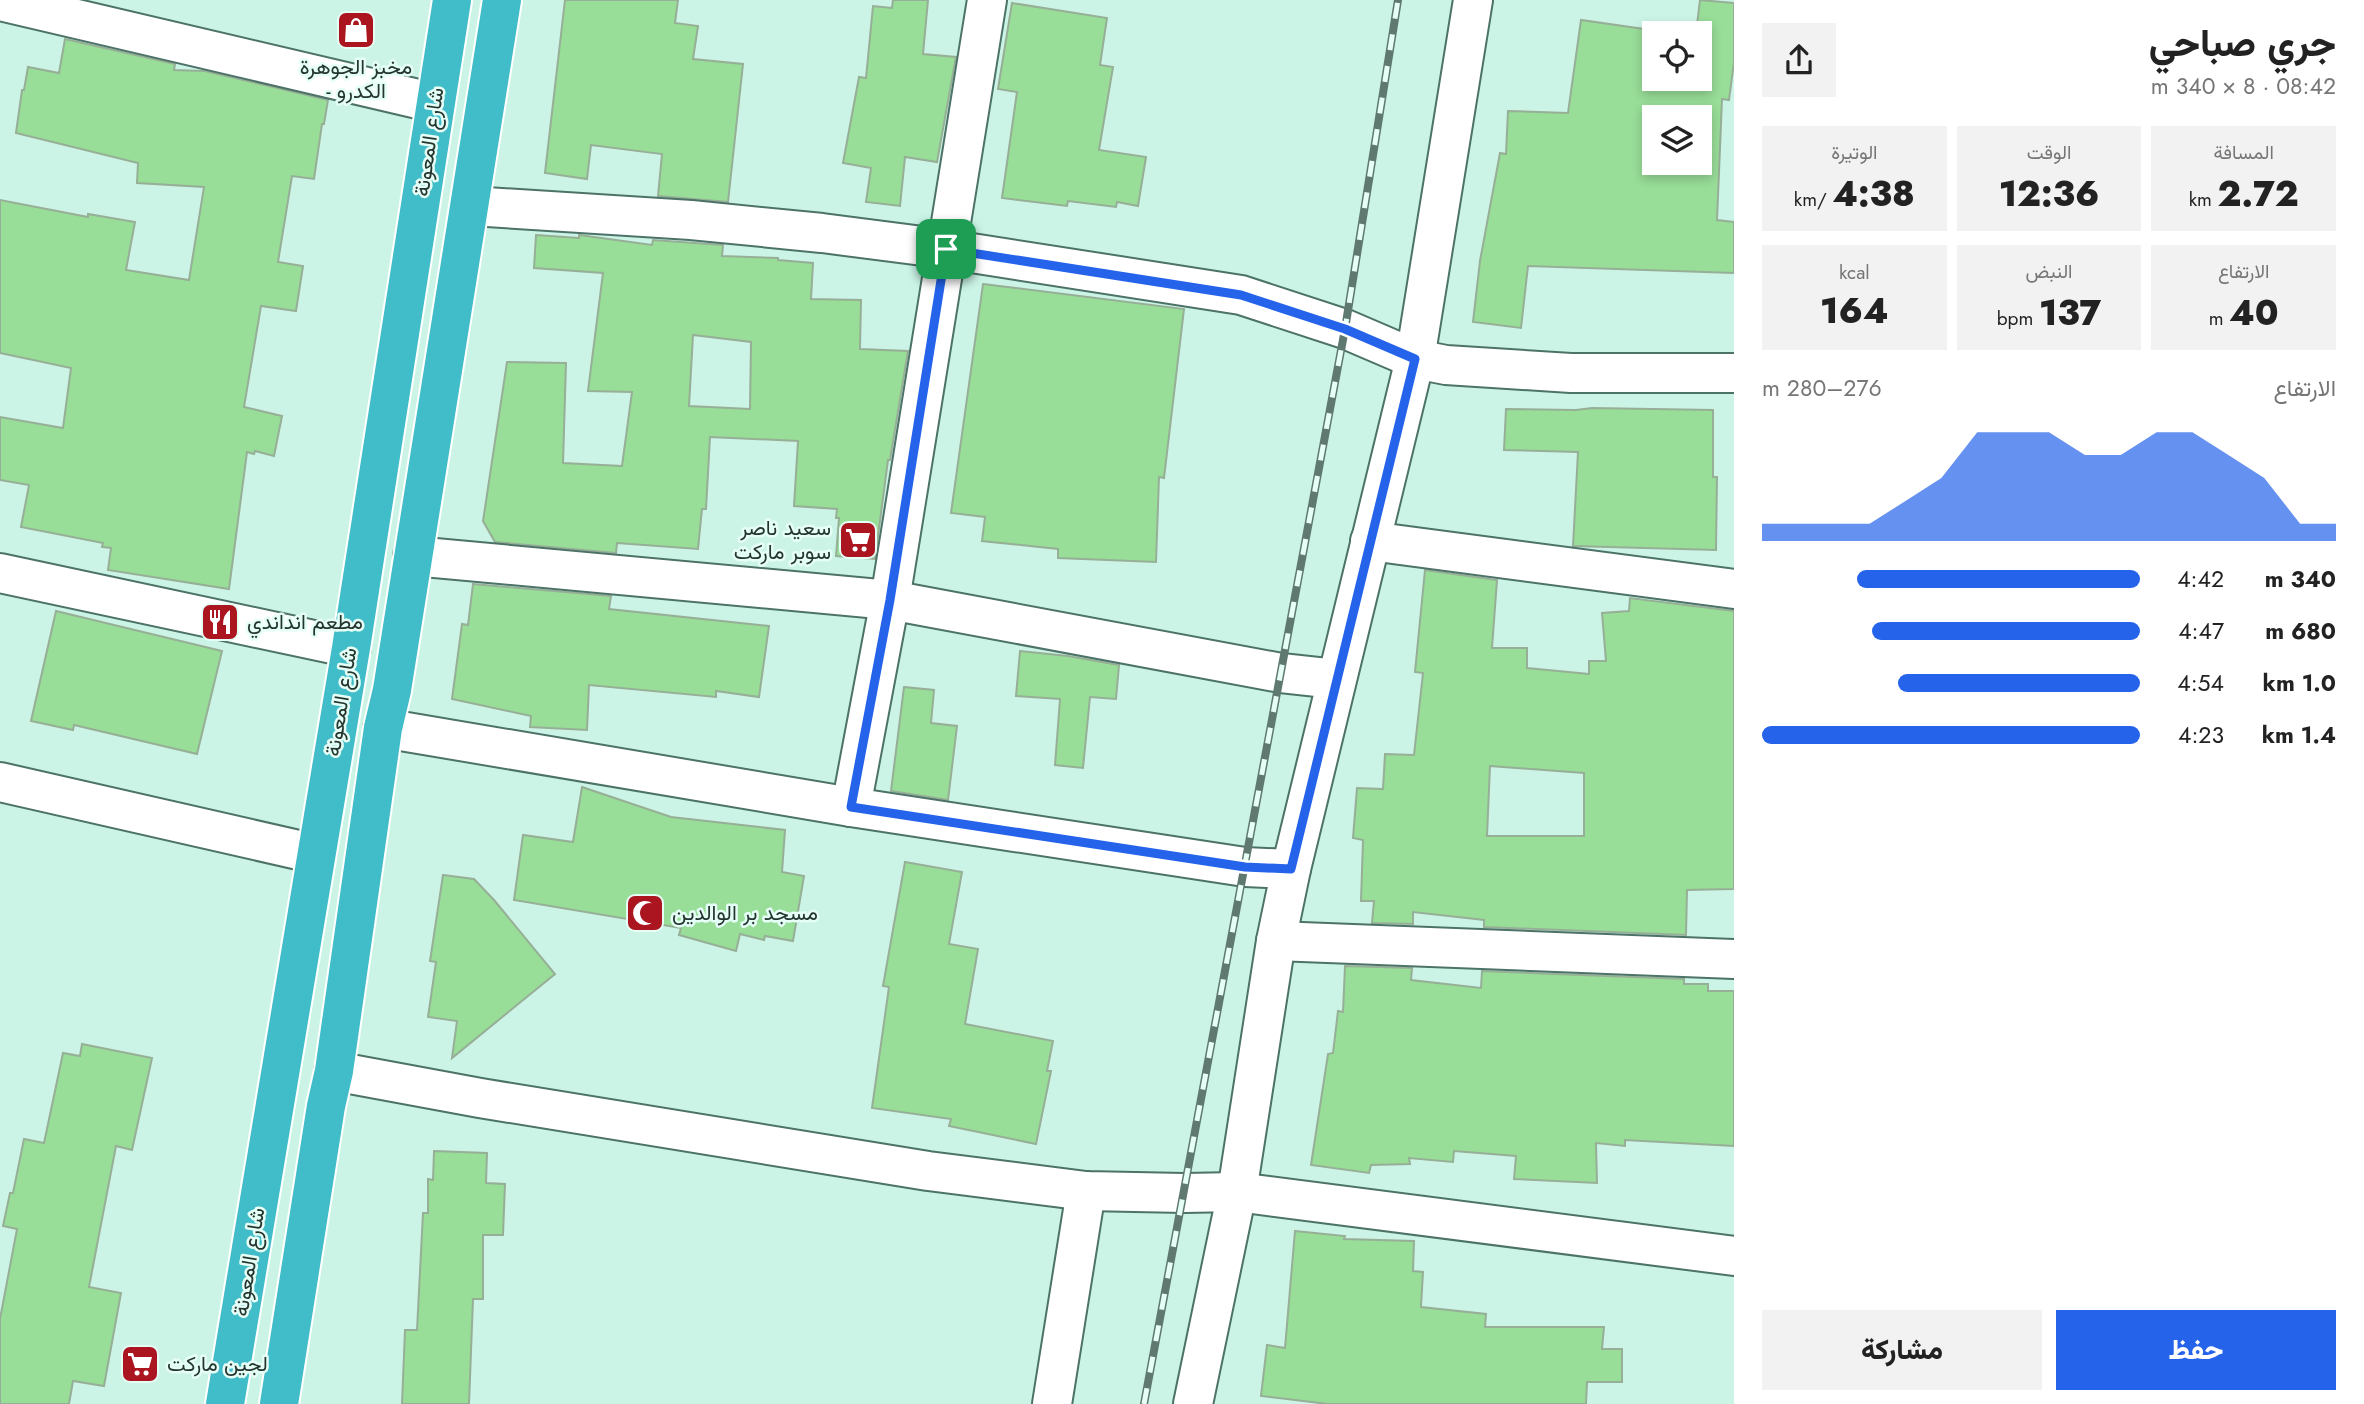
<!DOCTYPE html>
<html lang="ar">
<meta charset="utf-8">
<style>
:root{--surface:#fff;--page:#f2f2f2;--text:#222;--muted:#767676;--accent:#2563eb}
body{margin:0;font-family:Jost,Vazirmatn,sans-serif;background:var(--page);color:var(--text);direction:rtl;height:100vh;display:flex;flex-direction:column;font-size:26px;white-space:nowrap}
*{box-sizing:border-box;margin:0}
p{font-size:23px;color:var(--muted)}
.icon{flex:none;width:38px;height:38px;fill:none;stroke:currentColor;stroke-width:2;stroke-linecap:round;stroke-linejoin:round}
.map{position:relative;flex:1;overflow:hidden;direction:ltr}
.side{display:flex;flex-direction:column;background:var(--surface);width:630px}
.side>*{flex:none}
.tools{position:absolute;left:1642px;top:21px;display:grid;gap:14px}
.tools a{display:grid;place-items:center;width:70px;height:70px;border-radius:0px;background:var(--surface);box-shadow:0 4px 10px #0003;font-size:35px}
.pin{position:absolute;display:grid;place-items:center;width:60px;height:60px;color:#fff;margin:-30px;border-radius:14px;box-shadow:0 4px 10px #0006}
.round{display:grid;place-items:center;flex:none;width:74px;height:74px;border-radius:0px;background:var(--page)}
.head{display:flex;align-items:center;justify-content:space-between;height:119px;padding:0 28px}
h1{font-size:38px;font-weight:800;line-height:52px}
.figures{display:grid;grid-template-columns:repeat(3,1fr);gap:10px;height:119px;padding:7px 28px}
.figures div{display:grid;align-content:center;border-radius:0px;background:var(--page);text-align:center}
.figures b{font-size:35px;font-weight:800}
.figures small{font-size:19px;font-weight:400}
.figures p{font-size:19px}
.chart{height:196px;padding:14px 28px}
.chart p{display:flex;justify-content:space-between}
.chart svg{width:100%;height:126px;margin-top:7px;fill:var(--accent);opacity:.7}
.button{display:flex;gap:14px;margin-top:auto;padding:14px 28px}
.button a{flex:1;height:80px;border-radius:0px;background:var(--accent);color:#fff;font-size:28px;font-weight:800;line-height:80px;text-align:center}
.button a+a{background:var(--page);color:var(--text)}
ul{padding:0 28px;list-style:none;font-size:23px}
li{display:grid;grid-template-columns:112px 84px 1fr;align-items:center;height:52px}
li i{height:18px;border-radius:9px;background:var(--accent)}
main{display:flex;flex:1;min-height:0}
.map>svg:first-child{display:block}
.building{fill:#98dd98;stroke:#96af96;stroke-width:2;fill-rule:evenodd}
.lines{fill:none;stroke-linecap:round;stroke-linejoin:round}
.street-casing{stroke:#4d7268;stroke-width:42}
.highway-casing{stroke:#fff;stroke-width:42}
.street{stroke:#fff;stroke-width:38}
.highway{stroke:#41bdc9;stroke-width:38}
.rail-casing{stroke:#5f7971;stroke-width:8}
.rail{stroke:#e5fef6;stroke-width:5;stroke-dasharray:16;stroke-linecap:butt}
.route-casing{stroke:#fff;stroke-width:14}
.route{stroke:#2563eb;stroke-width:9}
.labels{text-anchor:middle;stroke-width:5;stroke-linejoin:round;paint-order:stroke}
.poi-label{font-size:21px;fill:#243530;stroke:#e5fef6;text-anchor:start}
.street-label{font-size:21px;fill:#243530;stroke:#e5fef6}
</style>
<main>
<section class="side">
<div class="head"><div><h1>جري صباحي</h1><p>08:42 · 8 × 340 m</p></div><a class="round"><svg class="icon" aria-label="share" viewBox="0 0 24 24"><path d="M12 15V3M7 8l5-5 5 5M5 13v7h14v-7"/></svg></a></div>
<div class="figures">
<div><p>المسافة</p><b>2.72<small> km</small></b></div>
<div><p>الوقت</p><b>12:36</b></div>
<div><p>الوتيرة</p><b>4:38<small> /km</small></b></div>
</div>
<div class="figures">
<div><p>الارتفاع</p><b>40<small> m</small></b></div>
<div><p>النبض</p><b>137<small> bpm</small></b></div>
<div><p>kcal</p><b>164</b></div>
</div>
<div class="chart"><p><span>الارتفاع</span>276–280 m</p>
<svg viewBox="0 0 160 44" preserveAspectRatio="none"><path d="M0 44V38L10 38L20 38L30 38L40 30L50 22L60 6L70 6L80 6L90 14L100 14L110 6L120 6L130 14L140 22L150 38L160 38V44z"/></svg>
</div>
<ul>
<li><b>340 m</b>4:42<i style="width:75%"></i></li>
<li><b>680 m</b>4:47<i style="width:71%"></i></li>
<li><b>1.0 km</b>4:54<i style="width:64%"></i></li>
<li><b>1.4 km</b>4:23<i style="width:100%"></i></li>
</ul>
<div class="button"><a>حفظ</a><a>مشاركة</a></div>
</section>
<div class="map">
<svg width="1734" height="1404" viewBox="0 0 1734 1404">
<rect width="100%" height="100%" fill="#cbf4e7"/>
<g class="building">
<polygon points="565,0 678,0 675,23 698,26 693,59 743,64 728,202 658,196 662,154 591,145 587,179 545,173"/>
<polygon points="893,0 928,0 923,54 956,57 937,162 905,157 900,206 866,202 871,168 843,163 859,77 866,78 873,6 892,8"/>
<path d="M 1700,0 L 1734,3 L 1734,62 L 1729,100 L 1722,99 L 1717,220 L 1734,222 L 1734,273 L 1528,266 L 1521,328 L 1473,322 L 1480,261 L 1500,153 L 1506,154 L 1508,111 L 1568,113 L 1581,20 L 1672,33 L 1654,33 L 1654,79 L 1699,79 L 1699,33 L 1696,33 ZM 1654,117 L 1699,117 L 1699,163 L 1654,163 Z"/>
<polygon points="1012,3 1107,18 1100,65 1113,67 1099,150 1146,157 1138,206 1117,202 1116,207 1068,201 1067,206 1002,198 1017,92 998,89"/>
<polygon points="65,39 175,64 174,70 205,71 328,100 324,124 322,124 314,179 292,176 278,262 303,266 296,311 261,306 244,407 282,416 274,456 255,451 254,454 247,452 229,589 108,570 111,548 102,547 103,543 21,527 29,485 0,480 0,417 63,428 71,368 0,353 0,200 88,217 88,214 135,222 126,270 189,280 204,187 137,183 138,163 16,133 22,90 24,90 28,67 59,73"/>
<path d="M 536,235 L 579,238 L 579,235 L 652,245 L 653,240 L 723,245 L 722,256 L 778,258 L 778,260 L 813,263 L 811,299 L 861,300 L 860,349 L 908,351 L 890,460 L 888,460 L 875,559 L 836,556 L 839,518 L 836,518 L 837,509 L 794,506 L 798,441 L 710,437 L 706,509 L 702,509 L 698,549 L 617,543 L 616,553 L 495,542 L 483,521 L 507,362 L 566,363 L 563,463 L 622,466 L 632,392 L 588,391 L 603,273 L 534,268 ZM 693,335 L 751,342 L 750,409 L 689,406 Z"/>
<polygon points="983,284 1184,309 1164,478 1159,477 1156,562 1058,558 1058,549 982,541 985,517 951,513"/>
<polygon points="1592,408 1713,410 1713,477 1717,477 1716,550 1573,546 1578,452 1504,450 1506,409 1576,410"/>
<path d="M 1425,570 L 1497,580 L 1492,648 L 1527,648 L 1527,668 L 1589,674 L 1589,661 L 1606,661 L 1602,613 L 1629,611 L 1630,598 L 1734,611 L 1734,889 L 1687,890 L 1686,935 L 1484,927 L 1484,920 L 1413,912 L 1413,924 L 1372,923 L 1374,901 L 1361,901 L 1363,840 L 1353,838 L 1357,788 L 1383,789 L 1385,754 L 1414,755 L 1423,673 L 1415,672 ZM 1490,766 L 1584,773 L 1584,836 L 1487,836 Z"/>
<polygon points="473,584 611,596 609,609 769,626 759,697 716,691 716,697 589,685 587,730 530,727 531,716 452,699 462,624 468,625"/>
<polygon points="56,611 222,651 197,754 74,725 73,730 31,721"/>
<polygon points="1020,651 1068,656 1119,665 1116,699 1090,697 1083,768 1055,765 1060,699 1016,696"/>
<polygon points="904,687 934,690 931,723 957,726 948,800 891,791"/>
<polygon points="582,787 671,817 785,830 782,872 804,876 793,941 765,936 764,940 740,934 736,951 679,935 681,928 514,900 523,835 573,842"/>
<polygon points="905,862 962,872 949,944 978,949 965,1024 1053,1041 1047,1071 1051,1071 1036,1144 949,1126 951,1119 872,1108 889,987 883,986"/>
<polygon points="443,875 474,879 494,900 555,974 452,1058 457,1021 428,1017 436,962 430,961"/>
<polygon points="1345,966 1412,968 1411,980 1481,988 1482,971 1684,979 1684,984 1708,984 1708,991 1734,991 1734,1146 1625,1140 1625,1146 1596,1143 1597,1183 1514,1179 1516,1156 1454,1151 1453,1162 1409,1158 1410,1164 1371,1165 1369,1173 1311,1165 1328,1054 1333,1053 1338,1011 1343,1012"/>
<polygon points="82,1044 152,1058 132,1150 116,1146 89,1287 121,1293 104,1386 73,1381 69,1404 0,1404 0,1319 17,1229 3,1226 10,1193 13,1193 24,1139 44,1143 63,1053 80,1056"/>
<polygon points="434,1151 487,1153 486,1183 505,1184 503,1235 483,1235 483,1299 473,1299 469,1404 402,1404 405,1330 417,1330 423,1213 428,1213 428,1179 433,1180"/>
<polygon points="1295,1231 1345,1236 1344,1239 1414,1241 1413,1271 1423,1272 1421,1307 1486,1314 1485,1327 1604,1327 1602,1349 1622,1349 1622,1382 1587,1382 1586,1404 1328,1404 1261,1396 1267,1345 1285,1348"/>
</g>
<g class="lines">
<defs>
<g id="street">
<polyline points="0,1 435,103"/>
<polyline points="471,206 691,220 822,233 946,249 1241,295 1345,329 1415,359 1446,365 1571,373 1734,373"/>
<polyline points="1370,541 1734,589"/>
<polyline points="413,556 890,600 1281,673 1336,679"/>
<polyline points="0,573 351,648"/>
<polyline points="383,728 851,807 1245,867 1291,869"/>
<polyline points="0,782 316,854"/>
<polyline points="851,807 890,600 987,0"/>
<polyline points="1276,941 1734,959"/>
<polyline points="334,1071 480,1098 928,1171 1086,1191 1184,1193 1237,1192 1734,1256"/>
<polyline points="1052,1404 1086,1191"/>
<polyline points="1193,1404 1237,1192 1276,941 1291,869 1415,359 1473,0"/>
</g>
<g id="highway">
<polyline points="225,1404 351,648 452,0"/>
<polyline points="279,1404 326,1106 334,1071 383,728 392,690 502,0"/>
</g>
</defs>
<use href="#street" class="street-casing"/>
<use href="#highway" class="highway-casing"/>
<use href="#street" class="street"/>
<use href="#highway" class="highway"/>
<defs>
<polyline id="rail" points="1144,1404 1345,329 1398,0"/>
</defs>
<use href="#rail" class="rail-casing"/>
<use href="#rail" class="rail"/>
</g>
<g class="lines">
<defs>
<polygon id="route" points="946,249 1241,295 1345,329 1415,359 1291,869 1245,867 851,807 890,600"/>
</defs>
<use href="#route" class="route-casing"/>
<use href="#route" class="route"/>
</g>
<defs>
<symbol id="shop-square" viewBox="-11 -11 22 22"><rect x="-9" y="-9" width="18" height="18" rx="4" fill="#aa1520" stroke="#e5fef6"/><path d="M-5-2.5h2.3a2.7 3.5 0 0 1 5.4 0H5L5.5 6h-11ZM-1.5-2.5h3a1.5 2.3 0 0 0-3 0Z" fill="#fff"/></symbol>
<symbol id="supermarket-square" viewBox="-11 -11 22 22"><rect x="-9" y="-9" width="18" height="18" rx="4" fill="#aa1520" stroke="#e5fef6"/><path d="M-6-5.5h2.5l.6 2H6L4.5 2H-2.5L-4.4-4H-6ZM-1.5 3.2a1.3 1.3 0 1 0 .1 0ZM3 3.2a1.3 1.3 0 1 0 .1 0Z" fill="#fff"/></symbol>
<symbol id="restaurant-square" viewBox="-11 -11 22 22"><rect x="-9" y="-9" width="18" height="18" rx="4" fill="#aa1520" stroke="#e5fef6"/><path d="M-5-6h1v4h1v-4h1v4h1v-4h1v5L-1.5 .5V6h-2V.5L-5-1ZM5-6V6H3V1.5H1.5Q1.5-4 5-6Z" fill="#fff"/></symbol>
<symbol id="mosque-square" viewBox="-11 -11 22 22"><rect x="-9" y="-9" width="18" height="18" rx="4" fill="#aa1520" stroke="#e5fef6"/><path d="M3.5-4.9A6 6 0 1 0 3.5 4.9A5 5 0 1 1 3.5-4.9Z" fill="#fff"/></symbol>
</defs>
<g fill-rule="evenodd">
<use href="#shop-square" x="334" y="8" width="44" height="44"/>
<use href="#supermarket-square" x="836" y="518" width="44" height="44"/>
<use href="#restaurant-square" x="198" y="600" width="44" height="44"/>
<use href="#mosque-square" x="623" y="891" width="44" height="44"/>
<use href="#supermarket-square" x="118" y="1342" width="44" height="44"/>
</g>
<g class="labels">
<g class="poi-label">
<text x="356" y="74" text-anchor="middle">مخبز الجوهرة<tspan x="356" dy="24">- الكدرو</tspan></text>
<text x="831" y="535" text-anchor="end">سعيد ناصر<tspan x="831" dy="24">سوبر ماركت</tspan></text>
<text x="247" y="629">مطعم انداندي</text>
<text x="672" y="920">مسجد بر الوالدين</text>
<text x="167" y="1371">لجين ماركت</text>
</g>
<g class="street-label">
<text transform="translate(429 142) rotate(-82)" y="7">شارع المعونة</text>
<text transform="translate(341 702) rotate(-81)" y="7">شارع المعونة</text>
<text transform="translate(249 1262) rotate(-81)" y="7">شارع المعونة</text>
</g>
</g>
</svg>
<div class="tools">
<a><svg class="icon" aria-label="locate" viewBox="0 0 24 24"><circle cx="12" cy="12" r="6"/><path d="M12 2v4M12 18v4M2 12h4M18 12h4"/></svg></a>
<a><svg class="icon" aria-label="layers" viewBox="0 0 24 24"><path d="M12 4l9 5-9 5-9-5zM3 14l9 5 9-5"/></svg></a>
</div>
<div class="pin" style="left:946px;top:249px;background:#1e9e55"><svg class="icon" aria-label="arrive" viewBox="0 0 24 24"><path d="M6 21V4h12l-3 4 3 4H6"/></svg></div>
</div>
</main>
